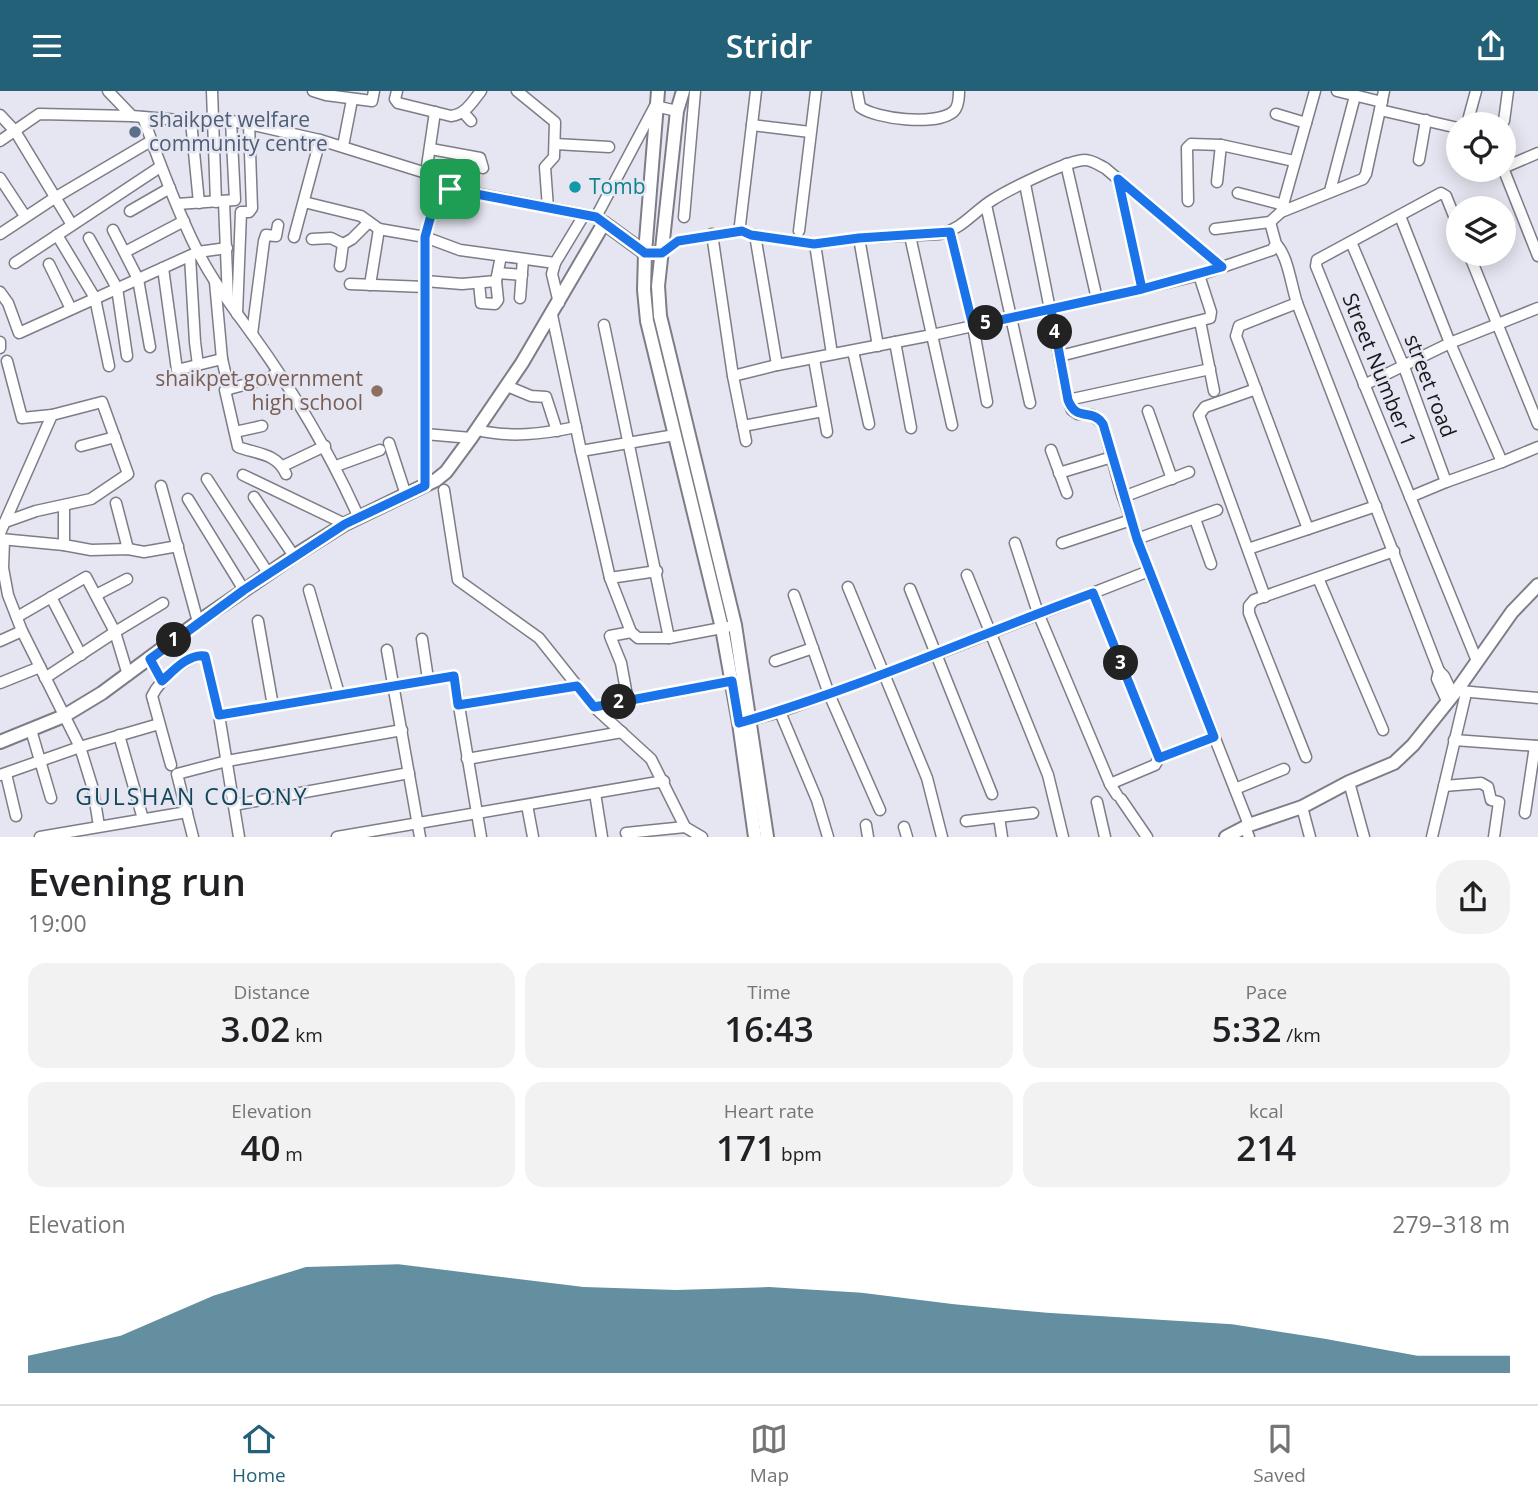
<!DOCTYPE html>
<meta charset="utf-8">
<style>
:root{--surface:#fff;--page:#f2f2f2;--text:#202124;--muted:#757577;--line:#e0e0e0;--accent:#236178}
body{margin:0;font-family:"Open Sans",sans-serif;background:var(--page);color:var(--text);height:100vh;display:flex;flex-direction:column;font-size:26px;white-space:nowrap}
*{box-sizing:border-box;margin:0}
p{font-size:23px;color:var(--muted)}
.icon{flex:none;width:38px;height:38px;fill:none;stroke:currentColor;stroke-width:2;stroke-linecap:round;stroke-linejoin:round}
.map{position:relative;height:746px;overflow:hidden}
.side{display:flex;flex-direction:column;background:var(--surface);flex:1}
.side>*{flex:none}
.fabs{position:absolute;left:1446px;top:21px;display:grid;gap:14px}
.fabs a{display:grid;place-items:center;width:70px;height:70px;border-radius:50%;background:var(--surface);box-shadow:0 4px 18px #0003;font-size:35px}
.pin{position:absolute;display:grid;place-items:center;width:60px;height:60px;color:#fff;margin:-30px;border-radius:14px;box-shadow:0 4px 10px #0006}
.km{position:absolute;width:35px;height:35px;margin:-18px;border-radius:50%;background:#222;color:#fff;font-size:19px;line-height:35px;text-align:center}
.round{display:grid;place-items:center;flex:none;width:74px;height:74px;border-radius:28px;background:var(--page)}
.headline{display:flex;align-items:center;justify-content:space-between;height:119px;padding:0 28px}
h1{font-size:38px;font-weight:600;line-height:52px}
.stats{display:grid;grid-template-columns:repeat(3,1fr);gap:10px;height:119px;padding:7px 28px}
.stats div{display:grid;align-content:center;border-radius:18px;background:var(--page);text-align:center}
.stats b{font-size:35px;font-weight:600}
.stats small{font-size:19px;font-weight:400}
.stats p{font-size:19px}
.chart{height:196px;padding:14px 28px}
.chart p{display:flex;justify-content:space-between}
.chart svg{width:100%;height:126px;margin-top:7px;fill:var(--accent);opacity:.7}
header{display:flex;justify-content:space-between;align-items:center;height:91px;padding:0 28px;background:var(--accent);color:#fff;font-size:32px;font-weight:600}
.menu{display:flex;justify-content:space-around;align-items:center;height:98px;border-top:2px solid var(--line);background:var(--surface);font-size:19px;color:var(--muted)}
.menu a{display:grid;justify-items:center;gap:4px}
.menu .on{color:var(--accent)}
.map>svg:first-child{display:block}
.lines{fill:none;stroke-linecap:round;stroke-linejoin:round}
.minor-casing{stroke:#7c7d86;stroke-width:13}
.tertiary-casing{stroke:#7c7d86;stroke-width:16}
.minor{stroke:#fff;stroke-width:10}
.tertiary{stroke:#fff;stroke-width:12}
.route-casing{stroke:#fff;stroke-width:14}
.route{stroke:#1a73e8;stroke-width:9}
.service-dot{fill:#5c6f8a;stroke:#e5e6f1;stroke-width:2.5}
.culture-dot{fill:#0f9aa8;stroke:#e5e6f1;stroke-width:2.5}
.education-dot{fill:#8d6e63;stroke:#e5e6f1;stroke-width:2.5}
.labels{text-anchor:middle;stroke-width:5;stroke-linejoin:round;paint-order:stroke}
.service-label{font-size:21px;fill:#4e5e75;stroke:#e5e6f1;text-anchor:start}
.culture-label{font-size:21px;fill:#0d838f;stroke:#e5e6f1;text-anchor:start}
.street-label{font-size:21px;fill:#18191c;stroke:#e5e6f1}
.education-label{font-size:21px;fill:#785e54;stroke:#e5e6f1;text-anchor:end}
.neighbourhood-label{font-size:23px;letter-spacing:2px;fill:#134657;stroke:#e5e6f1}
</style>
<header><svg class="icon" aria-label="menu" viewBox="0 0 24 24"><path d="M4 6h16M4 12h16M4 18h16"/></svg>Stridr<svg class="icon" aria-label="share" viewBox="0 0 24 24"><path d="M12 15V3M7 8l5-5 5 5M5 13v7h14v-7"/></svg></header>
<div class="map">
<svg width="1538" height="746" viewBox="0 0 1538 746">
<rect width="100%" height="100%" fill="#e5e6f1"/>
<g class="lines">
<defs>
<g id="minor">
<polyline points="108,0 132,25 191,30 231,30 249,33 320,49 426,82 439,95 596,126 604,132"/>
<polyline points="212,0 216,111"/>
<polyline points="313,0 326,4 372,10 374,0"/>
<path d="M 397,0 L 395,8 L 398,12 L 451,25 C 466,23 472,11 481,0"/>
<polyline points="517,0 555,31 554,66 545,76 548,117"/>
<path d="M 857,0 L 860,16 C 876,28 935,35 953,21 C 958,17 959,6 959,0"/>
<polyline points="1337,0 1382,11"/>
<polyline points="1380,19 1458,37"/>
<polyline points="463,21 471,30"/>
<polyline points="1276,23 1306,32"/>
<polyline points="0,24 15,40 72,134"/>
<path d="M 143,26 C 159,71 176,117 197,159 C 212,189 233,217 252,243 C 294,301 330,362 359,427"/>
<polyline points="191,30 199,112"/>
<polyline points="1504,30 1508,0"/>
<polyline points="1467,33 1476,0"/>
<polyline points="752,34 810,41"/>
<polyline points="0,50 39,23 132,25"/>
<polyline points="555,53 609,56"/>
<polyline points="343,55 352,9"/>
<polyline points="431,58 480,67 483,77"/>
<polyline points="1419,69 1426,29"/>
<polyline points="1066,73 1097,208"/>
<polyline points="1503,77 1538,165"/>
<polyline points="1503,77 1538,62"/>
<polyline points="426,82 435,21"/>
<polyline points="0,87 25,125"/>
<polyline points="1118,89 1142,198"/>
<polyline points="1217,91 1221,54"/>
<polyline points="1025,93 1068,309 1072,319 1078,323 1092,324 1103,333 1121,400 1149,480 1249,734"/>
<polyline points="1330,100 1355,5"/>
<polyline points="1238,102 1284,114"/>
<polyline points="1188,110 1187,57 1191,53 1221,54 1294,70"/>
<polyline points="224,111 228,208"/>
<polyline points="304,111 361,125 379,138 425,146 460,159 555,172"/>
<polyline points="177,113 235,109 231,30"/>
<polyline points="986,114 1030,312"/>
<polyline points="130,120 170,97"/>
<polyline points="1281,121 1315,0"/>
<polyline points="596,126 655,15 677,20"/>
<polyline points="684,126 695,0"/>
<polyline points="740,134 756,0"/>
<polyline points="1458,135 1446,105 1441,102 1317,169 1316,175 1477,570"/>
<polyline points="1215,138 1270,131 1281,121 1363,88 1366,83 1384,0"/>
<polyline points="113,139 138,188 150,256"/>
<polyline points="799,140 816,0"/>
<polyline points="950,141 973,235 987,311"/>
<polyline points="0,143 56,106 151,50"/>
<polyline points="712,143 733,285 746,350"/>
<polyline points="57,144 95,207 109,275"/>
<polyline points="755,144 777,274"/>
<polyline points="910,145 952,334"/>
<polyline points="294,146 320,49"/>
<polyline points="89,147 117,197 127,265"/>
<polyline points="859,147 878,255"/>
<polyline points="312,148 331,147 343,153"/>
<polyline points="1351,151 1404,276 1446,391 1502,371 1450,252 1400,125"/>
<polyline points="343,153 352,148 369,131"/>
<polyline points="815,153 832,263"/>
<path d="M 1276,153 C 1288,165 1291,194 1297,212 L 1439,580 L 1437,588 L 1447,610"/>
<polyline points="125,161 184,130"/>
<path d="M 662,162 L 678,150 L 742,140 L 751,144 L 815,153 L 859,147 L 940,143 C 963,138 975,119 994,108 C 1010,98 1068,69 1085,69 C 1092,69 1099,74 1105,77 L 1222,176"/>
<polyline points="1469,163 1538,333"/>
<polyline points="190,165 195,251 198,274"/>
<polyline points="15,172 160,76"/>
<polyline points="49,173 71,218"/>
<polyline points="340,175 343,153"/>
<polyline points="163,177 177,279 222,268"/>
<polyline points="498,182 522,184"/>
<polyline points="425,190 462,193 496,190 501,165"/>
<polyline points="215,191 222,268 229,298"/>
<polyline points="479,192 481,212 495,213 498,209 496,190"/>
<polyline points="350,193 425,196"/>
<polyline points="370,194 379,138"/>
<polyline points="0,201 8,212 19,242 198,161 227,157"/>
<polyline points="520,207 523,168"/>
<polyline points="559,212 552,183 555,172 584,124"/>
<polyline points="237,223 241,121 249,121 252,117 249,33"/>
<polyline points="552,224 581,360"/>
<polyline points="1200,230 1214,300"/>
<polyline points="604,234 669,547"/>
<polyline points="252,243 264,150 266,144 276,145 278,134"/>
<polyline points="0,251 0,257"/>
<polyline points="895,251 911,337"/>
<polyline points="853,260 869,333"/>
<polyline points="1060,265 1210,227 1211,221 1199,184"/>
<polyline points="814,268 827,341"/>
<path d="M 277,281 L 270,287 L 225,299 L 238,356 C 257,363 277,362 286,383"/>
<polyline points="733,285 777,274 932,244 1142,198 1199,184 1272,159 1276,153 1270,131"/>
<polyline points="1364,294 1450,252 1538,217"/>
<polyline points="507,295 531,305 546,306 557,340"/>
<polyline points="1256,298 1205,316 1199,324 1265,506"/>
<polyline points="1068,309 1210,278"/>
<polyline points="1148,320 1172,388"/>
<polyline points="743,335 823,320"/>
<path d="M 477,339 C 510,347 543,343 576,336"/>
<polyline points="235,341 262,335"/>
<polyline points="425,343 471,347"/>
<polyline points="389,352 406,404"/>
<polyline points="81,355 115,346"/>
<polyline points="1051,359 1067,402"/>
<polyline points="1502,371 1538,356"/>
<polyline points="283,375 325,355"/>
<polyline points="336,375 380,359"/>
<polyline points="1059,382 1112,366"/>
<polyline points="243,384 345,433"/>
<polyline points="207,388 268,482"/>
<polyline points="161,395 198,531"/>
<polyline points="425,395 425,146 439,95"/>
<polyline points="444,399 458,489 539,547 594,616 651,668 685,736 702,746"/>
<polyline points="254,406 294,465"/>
<polyline points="1123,406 1189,381"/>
<polyline points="1410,406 1446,391"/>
<polyline points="188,408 244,499"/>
<polyline points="116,412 128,458"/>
<polyline points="64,418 64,454"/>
<polyline points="1195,428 1211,473"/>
<polyline points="5,431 36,420 91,408 128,383 102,311 52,324 22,327 7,270"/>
<polyline points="1308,438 1376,415"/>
<polyline points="0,442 52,324"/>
<polyline points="1,448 64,454 91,459 128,458 144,461 178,455"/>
<polyline points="1137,448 1217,419"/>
<polyline points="4,449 3,477 8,504 22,540 80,656 93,698 99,735"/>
<polyline points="1015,452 1038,522 1110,693 1117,704"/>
<polyline points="1062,452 1131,429"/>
<polyline points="1248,458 1308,438 1236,245 1239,235 1297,212"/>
<polyline points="657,480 610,487 631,541 638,547 669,547 727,536"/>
<polyline points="967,484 1048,684 1063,746"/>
<polyline points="610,487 581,360 675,344"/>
<polyline points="1318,487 1383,639"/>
<polyline points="848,496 927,687 942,746"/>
<polyline points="910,498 992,703"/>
<polyline points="309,499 339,603"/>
<polyline points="1093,502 1159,667"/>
<polyline points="96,504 127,488"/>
<polyline points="794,504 829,603 880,719"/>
<polyline points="51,506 81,564"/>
<polyline points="17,526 86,486 115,541 163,512"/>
<polyline points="258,530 273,615"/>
<polyline points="422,548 428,588"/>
<polyline points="0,550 22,540"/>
<polyline points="387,559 420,746"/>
<polyline points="150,568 162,590"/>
<polyline points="775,570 813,557"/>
<polyline points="1439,580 1444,585 1453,604"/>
<polyline points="45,587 115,541 128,584"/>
<polyline points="0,592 40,576"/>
<polyline points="1460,600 1538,607"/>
<polyline points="628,610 732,590"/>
<polyline points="458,614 577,595"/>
<polyline points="594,616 628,610 621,572 610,545 631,541"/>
<polyline points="780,621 817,709 828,746"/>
<polyline points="219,624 454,585 481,746"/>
<polyline points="742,631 780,621 937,563 1149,480"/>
<polyline points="31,639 51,707"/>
<polyline points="119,644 143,728"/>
<polyline points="1454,649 1538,655"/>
<polyline points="1306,666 1249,522 1249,515 1254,509 1394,460"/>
<polyline points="467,668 622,641"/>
<path d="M 171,674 L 152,605 C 159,590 189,562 205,565 L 219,624 L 239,746"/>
<polyline points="6,683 16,725"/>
<polyline points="0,684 80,656 159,633"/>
<polyline points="1349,691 1364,746"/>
<polyline points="1110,693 1155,674 1159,667 1214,646"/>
<polyline points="1444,695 1481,692 1488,696 1491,709 1499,711 1494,746"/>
<polyline points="1235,698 1284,678"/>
<polyline points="595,702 602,746"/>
<polyline points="1121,708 1147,746"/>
<polyline points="1097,711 1105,746"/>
<polyline points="234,714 409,682"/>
<polyline points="527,714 533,746"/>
<polyline points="1302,716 1310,746"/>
<polyline points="1525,722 1535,655"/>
<polyline points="999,726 1002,746"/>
<polyline points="966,730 1033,722"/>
<polyline points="866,734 868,746"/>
<polyline points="904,736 907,746"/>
<polyline points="1245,736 1249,746"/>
<polyline points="626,742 685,736"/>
<polyline points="40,746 187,721"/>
<polyline points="193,746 177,683 227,670 402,639"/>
<polyline points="337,746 664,690"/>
<polyline points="1432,746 1466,602"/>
</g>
<g id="tertiary">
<polyline points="658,0 645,162 644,199 647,230 722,537 739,632 755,746"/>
<polyline points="683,0 677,20 658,195 660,225 735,534 767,746"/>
<polyline points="0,651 64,625 102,602 198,531 294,465 345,433 436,389 446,381 471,347 522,272 604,132 645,162"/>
<polyline points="1226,746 1249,734 1302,716 1349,691 1394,672 1413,654 1457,599 1512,521 1538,494"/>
</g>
</defs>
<use href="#minor" class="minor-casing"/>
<use href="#tertiary" class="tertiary-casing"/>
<use href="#minor" class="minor"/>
<use href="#tertiary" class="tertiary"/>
</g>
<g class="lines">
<defs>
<path id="route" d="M 450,98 L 439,95 L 425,146 L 425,395 L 345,433 L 244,499 L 150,568 L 162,590 C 173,580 189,562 205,565 L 219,624 L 454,585 L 458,614 L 577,595 L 594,616 L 732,590 L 739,632 C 860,597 975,545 1093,502 L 1159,667 L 1214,646 L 1137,448 L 1103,333 C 1091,316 1077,332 1068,309 L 1051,218 L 1142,198 L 1222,176 L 1118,88 L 1142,198 C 1085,210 1029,223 973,235 L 950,141 L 859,147 L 814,153 L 751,144 L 742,140 L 678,150 L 662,162 L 645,162 L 596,126 L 450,98"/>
</defs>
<use href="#route" class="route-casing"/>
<use href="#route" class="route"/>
</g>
<circle class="service-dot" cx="135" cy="41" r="7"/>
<circle class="culture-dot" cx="575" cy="96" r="7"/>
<circle class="education-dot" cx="377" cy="300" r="7"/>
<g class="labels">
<g class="service-label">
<text x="149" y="36">shaikpet welfare<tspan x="149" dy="24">community centre</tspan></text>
</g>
<g class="culture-label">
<text x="589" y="103">Tomb</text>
</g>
<g class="street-label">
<text transform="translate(1379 279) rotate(68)" y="7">Street Number 1</text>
<text transform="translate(1430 295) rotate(69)" y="7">street road</text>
</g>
<g class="education-label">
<text x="363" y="295">shaikpet government<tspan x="363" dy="24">high school</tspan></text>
</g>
<g class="neighbourhood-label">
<text x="192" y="714">GULSHAN COLONY</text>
</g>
</g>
</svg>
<div class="fabs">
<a><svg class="icon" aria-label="locate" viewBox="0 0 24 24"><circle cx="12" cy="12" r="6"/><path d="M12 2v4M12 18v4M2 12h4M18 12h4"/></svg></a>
<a><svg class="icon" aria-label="layers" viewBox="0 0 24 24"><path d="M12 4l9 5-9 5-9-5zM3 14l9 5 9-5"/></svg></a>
</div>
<div class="pin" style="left:450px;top:98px;background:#1e9e55"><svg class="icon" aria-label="arrive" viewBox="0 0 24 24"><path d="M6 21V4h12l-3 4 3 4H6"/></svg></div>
<b class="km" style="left:174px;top:549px">1</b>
<b class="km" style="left:619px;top:611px">2</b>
<b class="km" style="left:1121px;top:572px">3</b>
<b class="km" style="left:1055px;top:241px">4</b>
<b class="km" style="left:986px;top:232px">5</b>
</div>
<section class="side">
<div class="headline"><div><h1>Evening run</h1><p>19:00</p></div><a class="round"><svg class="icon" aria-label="share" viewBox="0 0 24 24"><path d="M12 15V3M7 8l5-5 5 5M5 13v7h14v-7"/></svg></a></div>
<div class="stats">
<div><p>Distance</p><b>3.02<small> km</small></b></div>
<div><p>Time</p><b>16:43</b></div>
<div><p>Pace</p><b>5:32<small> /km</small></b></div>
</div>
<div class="stats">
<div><p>Elevation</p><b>40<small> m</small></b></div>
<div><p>Heart rate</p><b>171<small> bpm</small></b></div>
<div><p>kcal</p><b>214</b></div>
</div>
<div class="chart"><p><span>Elevation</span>279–318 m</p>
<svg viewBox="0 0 160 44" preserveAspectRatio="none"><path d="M0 44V38L10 31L20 17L30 7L40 6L50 10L60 14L70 15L80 14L90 16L100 20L110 23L120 25L130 27L140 32L150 38L160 38V44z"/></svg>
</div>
</section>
<nav class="menu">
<a class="on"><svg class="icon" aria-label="home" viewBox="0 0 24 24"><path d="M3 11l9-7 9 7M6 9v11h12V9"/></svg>Home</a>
<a><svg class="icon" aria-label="map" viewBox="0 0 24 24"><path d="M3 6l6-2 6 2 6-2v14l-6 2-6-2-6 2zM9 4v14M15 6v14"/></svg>Map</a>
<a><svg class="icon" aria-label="saved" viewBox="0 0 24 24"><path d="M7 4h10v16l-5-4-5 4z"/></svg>Saved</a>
</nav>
